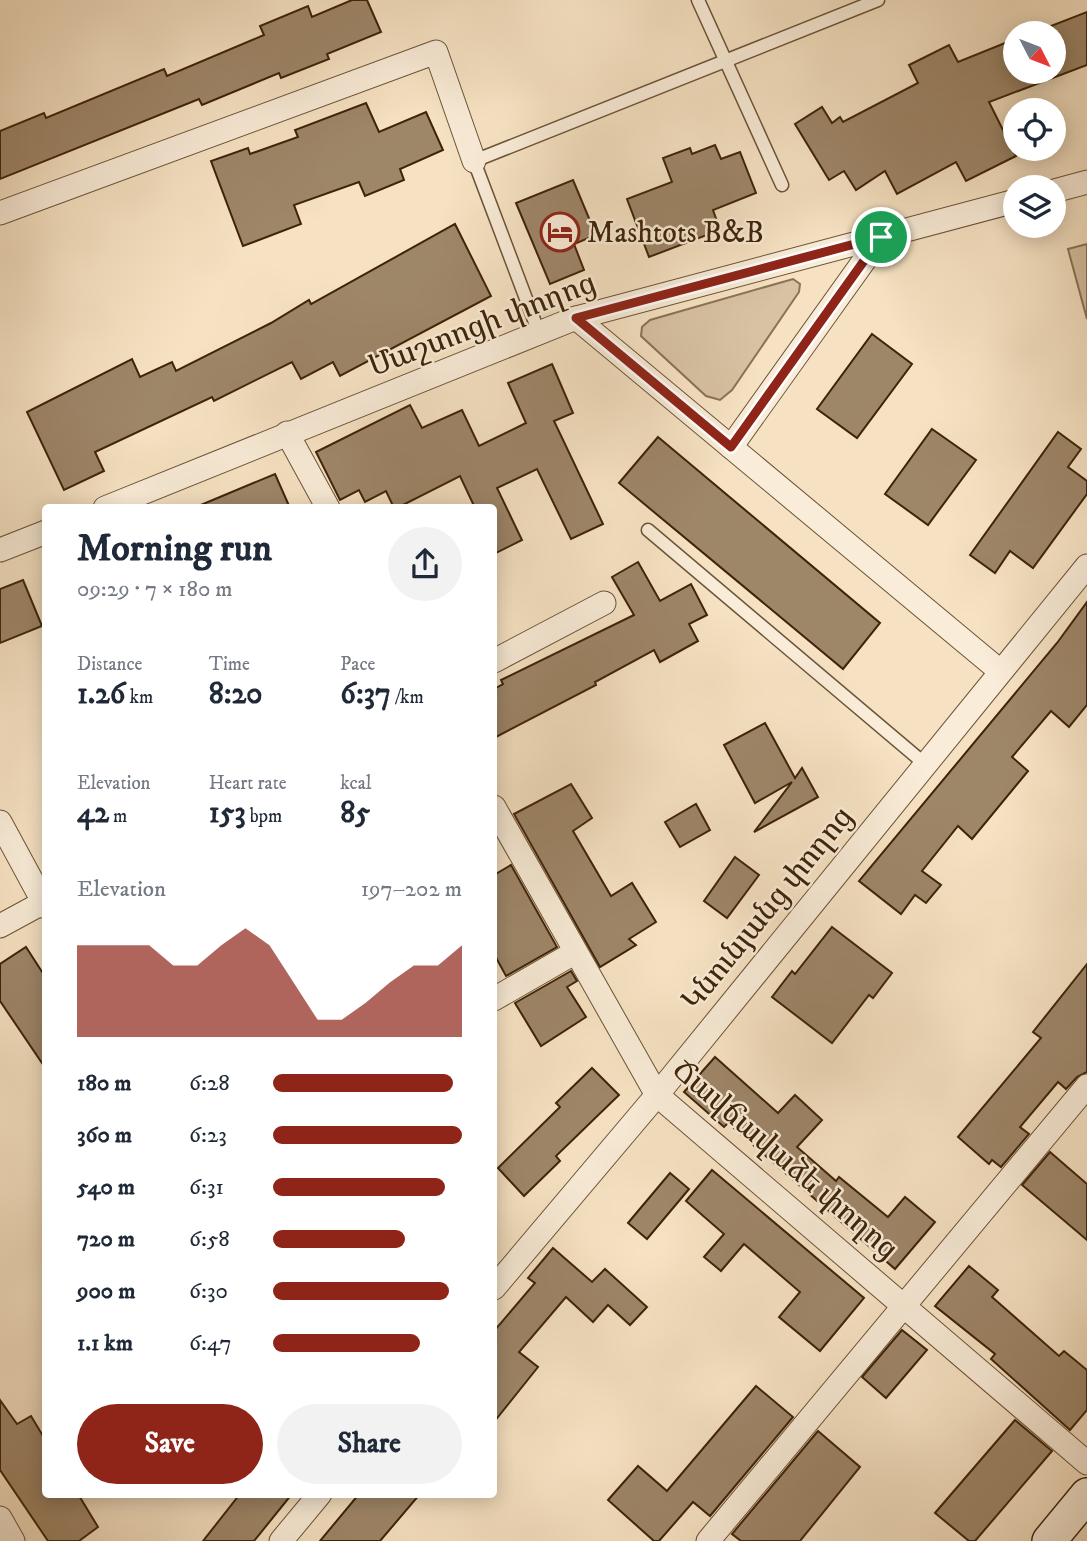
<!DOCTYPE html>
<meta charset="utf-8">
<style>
:root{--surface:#fff;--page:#f2f2f3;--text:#1f2937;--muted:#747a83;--accent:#8f2418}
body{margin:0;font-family:"IM FELL DW Pica","Noto Serif Armenian",serif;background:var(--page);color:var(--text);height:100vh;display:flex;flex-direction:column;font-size:26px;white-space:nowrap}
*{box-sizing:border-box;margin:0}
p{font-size:23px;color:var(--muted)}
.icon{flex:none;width:38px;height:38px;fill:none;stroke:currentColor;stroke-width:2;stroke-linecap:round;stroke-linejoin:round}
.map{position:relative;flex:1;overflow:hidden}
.side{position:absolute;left:42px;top:504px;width:455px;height:994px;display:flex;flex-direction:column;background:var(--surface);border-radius:7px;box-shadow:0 4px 18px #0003}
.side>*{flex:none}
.needle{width:46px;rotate:132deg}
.fabs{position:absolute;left:1003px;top:21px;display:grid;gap:14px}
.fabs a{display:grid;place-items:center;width:63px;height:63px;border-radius:50%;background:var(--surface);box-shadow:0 4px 18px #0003;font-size:35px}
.pin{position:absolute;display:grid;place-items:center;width:60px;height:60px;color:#fff;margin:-30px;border:4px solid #fff;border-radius:50%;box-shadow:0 2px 7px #0007}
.round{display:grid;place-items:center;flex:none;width:74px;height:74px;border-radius:37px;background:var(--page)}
.headline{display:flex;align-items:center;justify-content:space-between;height:119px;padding:0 35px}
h1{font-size:38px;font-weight:800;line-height:52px}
.metrics{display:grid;grid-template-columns:repeat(3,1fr);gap:10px;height:119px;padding:7px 35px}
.metrics div{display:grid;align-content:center}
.metrics b{font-size:30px;font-weight:800}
.metrics small{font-size:19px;font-weight:400}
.metrics p{font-size:19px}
.chart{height:196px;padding:14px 35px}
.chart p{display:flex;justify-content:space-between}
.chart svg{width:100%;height:126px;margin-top:7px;fill:var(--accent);opacity:.7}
.primary-button{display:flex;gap:14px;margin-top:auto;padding:14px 35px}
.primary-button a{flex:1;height:80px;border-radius:42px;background:var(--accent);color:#fff;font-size:28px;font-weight:800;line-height:80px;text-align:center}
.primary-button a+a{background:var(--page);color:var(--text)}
ul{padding:0 35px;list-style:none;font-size:23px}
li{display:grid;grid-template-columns:112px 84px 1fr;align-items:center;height:52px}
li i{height:18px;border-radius:9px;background:var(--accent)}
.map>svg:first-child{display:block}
.green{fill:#d7c2a3;stroke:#8a7256;stroke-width:2}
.building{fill:#9e8669;stroke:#3e2308;stroke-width:2}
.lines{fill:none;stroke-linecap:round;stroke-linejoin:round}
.service-casing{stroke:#6c5337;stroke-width:15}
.minor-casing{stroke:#6c5337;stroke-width:25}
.secondary-casing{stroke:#3e2308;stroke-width:36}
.service{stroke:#f9ecd8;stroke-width:12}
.minor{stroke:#f9ecd8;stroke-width:23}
.secondary{stroke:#f9ecd8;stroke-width:33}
.route-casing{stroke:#fff;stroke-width:14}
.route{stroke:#8f2418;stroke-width:9}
.labels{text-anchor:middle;stroke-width:5;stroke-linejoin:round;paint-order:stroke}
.poi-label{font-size:30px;fill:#3e2308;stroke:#f9ecd8;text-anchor:start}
.street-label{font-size:30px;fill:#3e2308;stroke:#f9ecd8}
</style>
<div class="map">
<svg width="1087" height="1541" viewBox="0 0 1087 1541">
<rect width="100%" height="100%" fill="#f6e2c3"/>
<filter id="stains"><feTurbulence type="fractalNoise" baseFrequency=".00286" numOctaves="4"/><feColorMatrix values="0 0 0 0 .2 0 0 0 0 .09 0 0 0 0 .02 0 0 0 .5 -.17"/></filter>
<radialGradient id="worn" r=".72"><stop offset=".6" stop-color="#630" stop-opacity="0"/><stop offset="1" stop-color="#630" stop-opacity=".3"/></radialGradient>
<g class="green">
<polygon points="1087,244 1087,319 1068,249"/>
<polygon points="793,279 800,284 799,292 732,390 720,400 706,396 641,336 642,327 650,320"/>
</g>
<g class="building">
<polygon points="352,0 367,0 381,32 327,54 329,59 281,78 279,73 202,105 199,99 0,179 0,131 44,113 46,118 164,69 167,76 264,35 260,26 308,6 312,17"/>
<polygon points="1087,12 1087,65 989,102 1016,156 966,181 956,162 897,194 885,171 856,190 844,171 829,180 795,124 822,107 832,123 840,117 843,122 918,83 909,65 949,45 958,62 1015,39 1015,72 1054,72 1054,33 1033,33"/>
<polygon points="366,103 379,132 426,112 443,150 400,169 404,180 365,196 359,182 294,205 301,224 243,246 211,161 248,148 250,154 298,137 295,130"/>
<polygon points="715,145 721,159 740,152 756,193 713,210 720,230 649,257 627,199 672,182 663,158 690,148 692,154"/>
<polygon points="573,180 596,235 574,244 584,270 550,284 516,203"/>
<polygon points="455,224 491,296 340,376 333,362 301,379 292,362 214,401 212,397 95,452 104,471 64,490 27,412 132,359 140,377 172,362 176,371 271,323 309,300 311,304"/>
<polygon points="872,334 912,364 857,438 817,409"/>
<polygon points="552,364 573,413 554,421 603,524 571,539 537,469 497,488 522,540 494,554 494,508 475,508 460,476 397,508 394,508 386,491 365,502 359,490 340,500 316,452 410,405 422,428 462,410 479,446 526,423 508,383"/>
<polygon points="932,429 976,460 928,525 885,494"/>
<polygon points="1058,432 1081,449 1068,467 1087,481 1087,494 1033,568 1010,551 995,573 970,555"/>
<polygon points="658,437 880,623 843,669 619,483"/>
<polygon points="275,474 290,508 196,508 196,507"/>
<polygon points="638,562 660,601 691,584 707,615 689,624 698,641 660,662 654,650 595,682 596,685 494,738 494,689 503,684 501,680 634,615 612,577"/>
<polygon points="23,580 42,626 0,643 0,589"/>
<polygon points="1087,602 1087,705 1069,727 1051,711 1012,757 1028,771 972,839 958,826 922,871 941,885 926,903 915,895 901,914 859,881 1057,643"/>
<polygon points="765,723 795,778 802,768 818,797 754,832 792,782 755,803 724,745"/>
<polygon points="571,784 592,818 573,831 611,896 632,883 656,922 629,939 636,945 600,967 514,814"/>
<polygon points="696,804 710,830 680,847 665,822"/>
<polygon points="735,857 759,875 727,918 704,901"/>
<polygon points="511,865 557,947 506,976 494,954 494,875"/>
<polygon points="832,927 892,973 873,998 869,995 832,1043 772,997 792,971 795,974"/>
<polygon points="26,947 46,978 46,1069 0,1001 0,964"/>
<polygon points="1087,964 1087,1072 1077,1077 1066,1089 1058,1082 1020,1127 1029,1134 1001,1167 992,1160 989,1164 958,1137 1041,1038 1033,1032"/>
<polygon points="571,971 577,981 567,987 586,1017 541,1046 515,1003"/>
<polygon points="715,1057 778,1113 795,1095 822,1120 797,1147 836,1181 839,1177 888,1217 905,1197 935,1222 895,1269 728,1123 724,1127 684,1092"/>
<polygon points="592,1068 619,1095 556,1156 560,1161 524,1196 498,1168 560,1107 556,1103"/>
<polygon points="1050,1152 1087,1184 1087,1240 1022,1185"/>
<polygon points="712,1170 864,1298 820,1351 779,1317 800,1292 744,1244 721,1271 704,1257 724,1234 686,1201"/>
<polygon points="670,1173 689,1189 647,1239 628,1223"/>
<polygon points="553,1248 592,1282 605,1269 647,1307 630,1325 608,1305 593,1322 566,1297 519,1352 538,1367 494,1422 494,1331 535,1283 528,1278"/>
<polygon points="969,1266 998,1290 992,1297 1059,1356 1064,1351 1087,1370 1087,1410 1070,1430 991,1359 995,1354 935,1306"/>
<polygon points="902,1330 927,1350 886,1398 862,1377"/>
<polygon points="756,1386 793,1417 710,1516 693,1502 659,1541 654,1541 608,1500 638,1466 667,1491"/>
<polygon points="0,1400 17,1424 31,1416 46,1441 46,1494 78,1494 98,1527 79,1541 48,1541 0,1470"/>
<polygon points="1015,1420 1052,1451 975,1541 969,1541 935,1513"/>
<polygon points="818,1431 860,1467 800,1541 741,1541 732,1534"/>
<polygon points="240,1494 292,1494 254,1541 203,1541"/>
<polygon points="359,1494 420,1494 380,1541 320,1541"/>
</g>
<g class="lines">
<defs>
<g id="service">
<polyline points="698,0 782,185"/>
<polyline points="539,333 474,161 878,0"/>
<polyline points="648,530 925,764"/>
</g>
<g id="minor">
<polyline points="1054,191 1087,182"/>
<polyline points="0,213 436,52 474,161"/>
<polyline points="576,318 1000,671"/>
<polyline points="287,433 328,508"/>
<polyline points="731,447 881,237"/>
<polyline points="105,508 576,318 1015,201"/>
<polyline points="0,550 46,532"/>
<polyline points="494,661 604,603"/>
<polyline points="494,807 657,1095 1087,1463"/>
<polyline points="0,822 46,907"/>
<polyline points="0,926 46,901"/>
<polyline points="494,999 574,953"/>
<polyline points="494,1288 657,1095 1087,566"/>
<polyline points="0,1518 13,1541"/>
<polyline points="281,1541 320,1494"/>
<polyline points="708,1541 1087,1086"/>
</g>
<polyline id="secondary" points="1049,1541 1087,1495"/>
</defs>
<use href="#service" class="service-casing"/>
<use href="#minor" class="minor-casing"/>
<use href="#secondary" class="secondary-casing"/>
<use href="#service" class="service"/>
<use href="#minor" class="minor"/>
<use href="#secondary" class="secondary"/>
</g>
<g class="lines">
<defs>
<polygon id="route" points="881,237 731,447 576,318"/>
</defs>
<use href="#route" class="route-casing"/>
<use href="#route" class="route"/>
</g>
<defs>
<symbol id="hotel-ring" viewBox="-11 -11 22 22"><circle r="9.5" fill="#f9ecd8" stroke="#8f2418" stroke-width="1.5"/><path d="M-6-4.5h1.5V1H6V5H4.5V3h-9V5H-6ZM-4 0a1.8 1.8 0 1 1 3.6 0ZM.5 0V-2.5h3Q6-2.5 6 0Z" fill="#8f2418"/></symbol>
</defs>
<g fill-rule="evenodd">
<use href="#hotel-ring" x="538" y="210" width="44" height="44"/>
</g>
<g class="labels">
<g class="poi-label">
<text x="587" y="242">Mashtots B&amp;B</text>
</g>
<g class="street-label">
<text transform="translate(482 324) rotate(-21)" y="10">Մաշտոցի փողոց</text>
<text transform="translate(767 908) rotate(-51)" y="10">Կնունյանց փողոց</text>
<text transform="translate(786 1159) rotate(41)" y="10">Ճավճավաձե փողոց</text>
</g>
</g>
<rect width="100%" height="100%" filter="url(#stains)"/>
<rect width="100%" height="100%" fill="url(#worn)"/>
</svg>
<div class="fabs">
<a><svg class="needle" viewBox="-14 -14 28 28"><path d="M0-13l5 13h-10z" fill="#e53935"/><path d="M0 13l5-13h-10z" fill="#747a83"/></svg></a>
<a><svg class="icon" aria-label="locate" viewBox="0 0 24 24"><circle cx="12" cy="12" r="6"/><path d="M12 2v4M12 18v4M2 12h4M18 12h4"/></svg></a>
<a><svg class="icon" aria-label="layers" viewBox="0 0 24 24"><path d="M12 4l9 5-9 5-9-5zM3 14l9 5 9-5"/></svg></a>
</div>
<div class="pin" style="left:881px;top:237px;background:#1e9e55"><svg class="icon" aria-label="arrive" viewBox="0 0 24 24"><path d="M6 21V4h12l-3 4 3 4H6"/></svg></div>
<section class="side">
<div class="headline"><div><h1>Morning run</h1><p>09:29 · 7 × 180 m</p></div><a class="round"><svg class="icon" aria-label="share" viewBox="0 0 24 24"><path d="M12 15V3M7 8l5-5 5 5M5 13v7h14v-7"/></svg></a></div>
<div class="metrics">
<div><p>Distance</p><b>1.26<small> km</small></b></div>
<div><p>Time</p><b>8:20</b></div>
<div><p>Pace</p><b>6:37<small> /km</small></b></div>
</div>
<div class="metrics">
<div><p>Elevation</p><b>42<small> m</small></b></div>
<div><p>Heart rate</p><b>153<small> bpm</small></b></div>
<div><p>kcal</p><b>85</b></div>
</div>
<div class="chart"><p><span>Elevation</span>197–202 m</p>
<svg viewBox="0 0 160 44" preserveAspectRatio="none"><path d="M0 44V12L10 12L20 12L30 12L40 19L50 19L60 12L70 6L80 12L90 25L100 38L110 38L120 32L130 25L140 19L150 19L160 12V44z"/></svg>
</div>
<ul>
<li><b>180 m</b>6:28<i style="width:95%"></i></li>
<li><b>360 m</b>6:23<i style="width:100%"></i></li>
<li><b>540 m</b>6:31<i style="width:91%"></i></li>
<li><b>720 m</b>6:58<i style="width:70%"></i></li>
<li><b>900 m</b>6:30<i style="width:93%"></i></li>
<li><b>1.1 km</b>6:47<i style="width:78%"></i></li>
</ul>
<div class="primary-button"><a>Save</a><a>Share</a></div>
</section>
</div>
